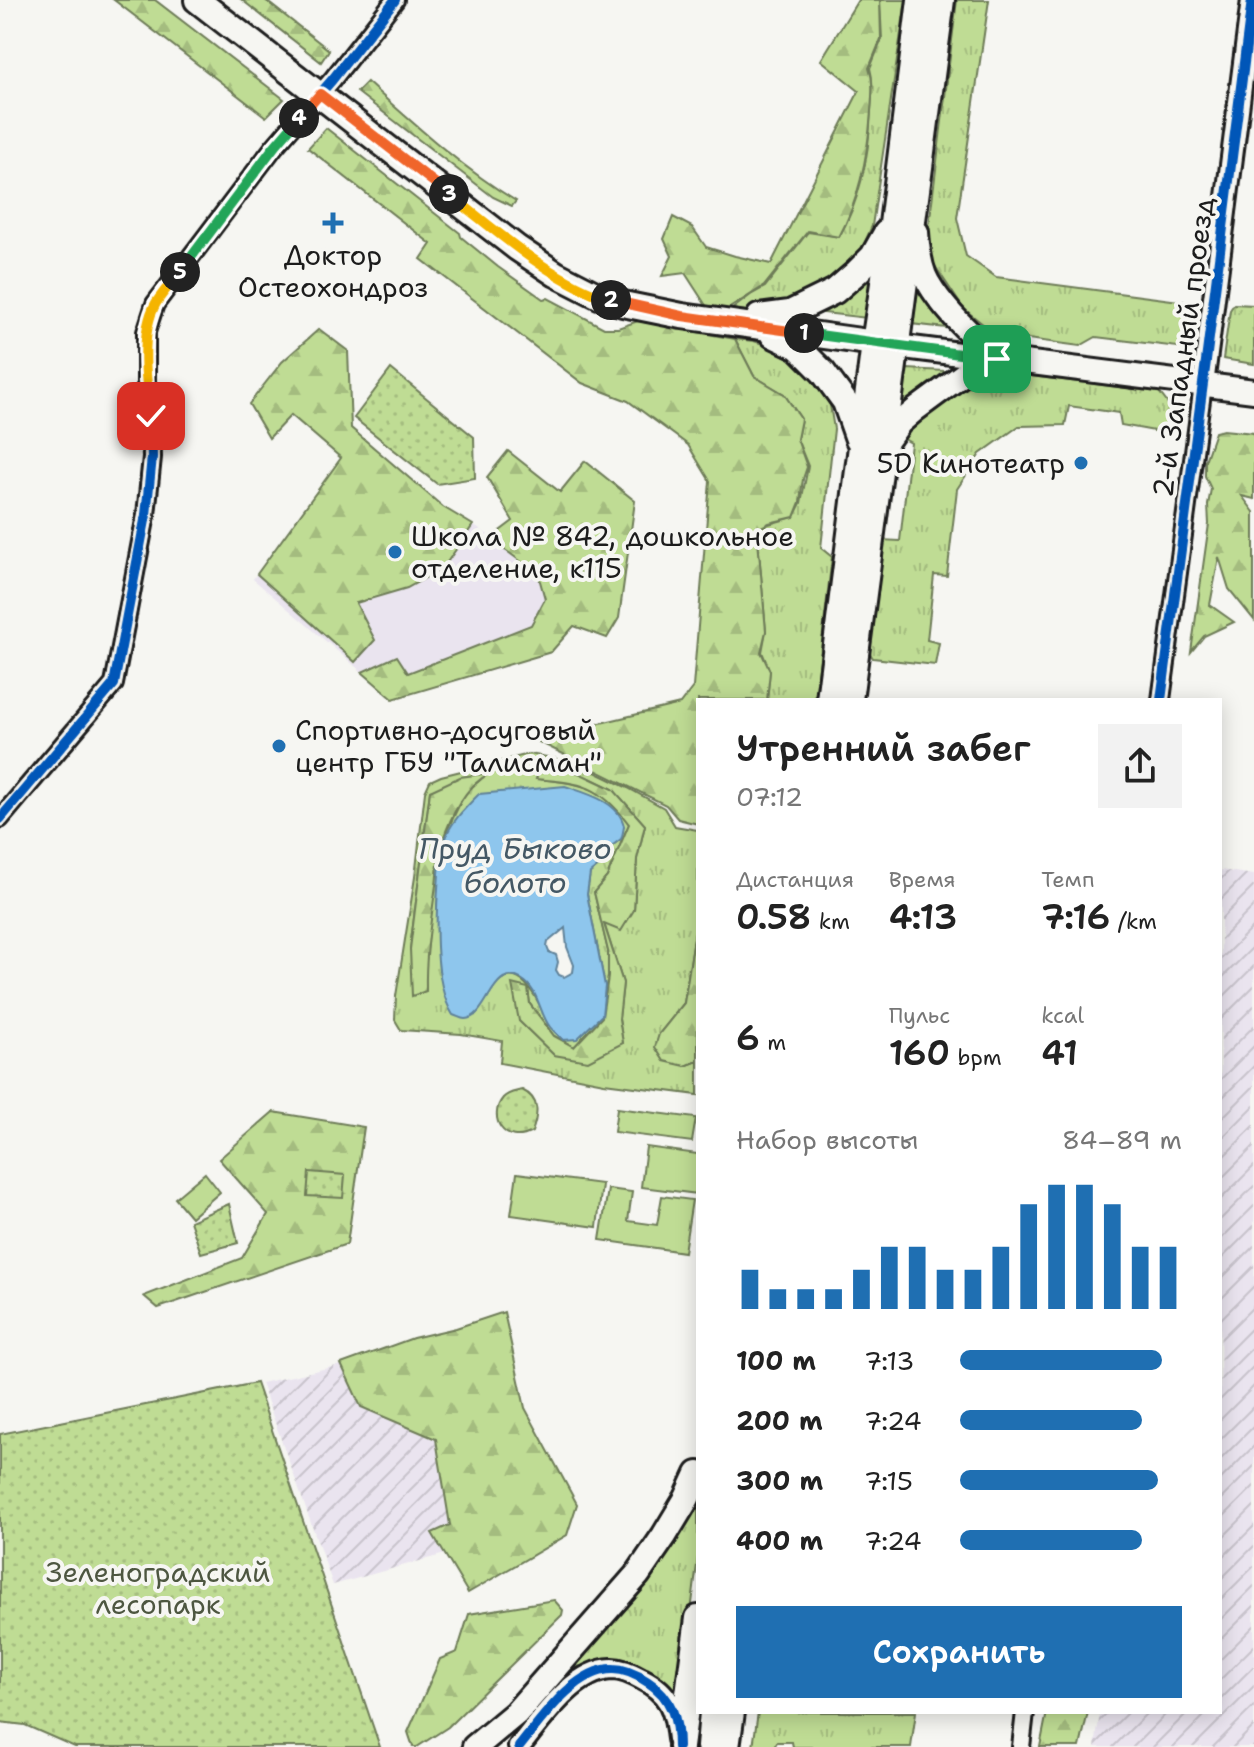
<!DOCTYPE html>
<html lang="ru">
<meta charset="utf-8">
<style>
:root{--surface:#fff;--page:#f2f2f2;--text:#222;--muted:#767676;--accent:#1f6fb2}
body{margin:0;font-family:"Shantell Sans",sans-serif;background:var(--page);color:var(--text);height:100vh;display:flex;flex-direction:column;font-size:30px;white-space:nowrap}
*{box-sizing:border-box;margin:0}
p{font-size:26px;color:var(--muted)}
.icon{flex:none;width:44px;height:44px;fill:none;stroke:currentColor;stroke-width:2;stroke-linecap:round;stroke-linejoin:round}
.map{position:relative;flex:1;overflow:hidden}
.details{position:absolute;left:696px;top:698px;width:526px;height:1016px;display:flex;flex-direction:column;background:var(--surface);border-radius:0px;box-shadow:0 4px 20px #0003}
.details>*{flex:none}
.pin{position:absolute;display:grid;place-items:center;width:68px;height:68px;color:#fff;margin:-34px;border-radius:16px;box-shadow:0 4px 12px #0006}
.km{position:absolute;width:40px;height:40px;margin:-20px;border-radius:50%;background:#222;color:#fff;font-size:22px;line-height:40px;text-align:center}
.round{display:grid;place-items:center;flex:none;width:84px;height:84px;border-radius:0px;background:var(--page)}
.summary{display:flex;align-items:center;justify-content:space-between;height:136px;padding:0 40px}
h1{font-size:36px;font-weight:600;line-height:60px}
.stats{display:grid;grid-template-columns:repeat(3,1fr);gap:12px;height:136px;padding:8px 40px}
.stats div{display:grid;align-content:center}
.stats b{font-size:34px;font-weight:600}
.stats small{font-size:22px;font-weight:400}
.stats p{font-size:22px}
.chart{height:224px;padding:16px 40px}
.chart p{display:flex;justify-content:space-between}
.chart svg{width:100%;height:144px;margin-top:8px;stroke:var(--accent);stroke-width:6}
.action{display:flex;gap:16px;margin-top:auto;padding:16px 40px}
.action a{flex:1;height:92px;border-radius:0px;background:var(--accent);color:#fff;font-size:32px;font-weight:600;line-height:92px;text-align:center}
ul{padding:0 40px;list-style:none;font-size:26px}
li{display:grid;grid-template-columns:128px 96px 1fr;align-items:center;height:60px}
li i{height:20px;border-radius:10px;background:var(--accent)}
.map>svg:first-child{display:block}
.built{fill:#eae4ef}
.industrial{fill:url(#industrial-furrows)}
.grass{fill:url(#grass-tufts);stroke:#6e7c58;stroke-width:2;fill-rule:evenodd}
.forest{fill:url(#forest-firs);stroke:#6e7c58;stroke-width:2}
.park{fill:url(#park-dots);stroke:#6e7c58;stroke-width:2}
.pitch{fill:#bfdc94;stroke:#6e7c58;stroke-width:2}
.water{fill:#8ec6ed;stroke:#608299;stroke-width:2;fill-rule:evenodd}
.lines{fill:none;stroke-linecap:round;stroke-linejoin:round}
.minor-casing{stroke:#1c1c1c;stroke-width:22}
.tertiary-casing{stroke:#1c1c1c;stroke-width:26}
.secondary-casing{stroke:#1c1c1c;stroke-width:28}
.primary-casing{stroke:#1c1c1c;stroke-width:30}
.minor{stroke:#f6f6f2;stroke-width:16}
.tertiary{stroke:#f6f6f2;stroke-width:20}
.secondary{stroke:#f6f6f2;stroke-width:22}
.primary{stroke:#f6f6f2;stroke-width:24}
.cycleway-casing{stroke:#f6f6f2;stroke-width:15}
.cycleway{stroke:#0057b8;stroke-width:10}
.split-1-casing{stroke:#fff;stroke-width:16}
.split-2-casing{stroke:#fff;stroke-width:16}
.split-3-casing{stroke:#fff;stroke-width:16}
.split-4-casing{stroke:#fff;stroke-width:16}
.split-5-casing{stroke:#fff;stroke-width:16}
.split-6-casing{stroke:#fff;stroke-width:16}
.split-1{stroke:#22a559;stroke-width:10}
.split-2{stroke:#f0652b;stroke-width:10}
.split-3{stroke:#f5b400;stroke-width:10}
.split-4{stroke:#f0652b;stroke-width:10}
.split-5{stroke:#22a559;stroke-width:10}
.split-6{stroke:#f5b400;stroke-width:10}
.poi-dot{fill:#1f6fb2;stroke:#f6f6f2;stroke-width:3}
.labels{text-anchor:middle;stroke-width:8;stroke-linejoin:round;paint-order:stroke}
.poi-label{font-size:28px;fill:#1c1c1c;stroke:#f6f6f2;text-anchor:start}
.street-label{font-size:28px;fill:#1c1c1c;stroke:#f6f6f2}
.park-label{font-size:28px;fill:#4d5640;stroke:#f6f6f2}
.water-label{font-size:30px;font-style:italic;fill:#445865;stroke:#f6f6f2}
</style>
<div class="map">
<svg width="1254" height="1747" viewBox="0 0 1254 1747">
<defs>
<pattern id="industrial-furrows" width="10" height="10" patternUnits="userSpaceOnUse" patternTransform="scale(2)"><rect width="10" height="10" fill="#eae4ef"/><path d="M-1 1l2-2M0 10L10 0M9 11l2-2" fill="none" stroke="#c8c3cc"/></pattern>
<pattern id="grass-tufts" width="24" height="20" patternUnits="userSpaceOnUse" patternTransform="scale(2)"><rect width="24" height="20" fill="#bfdc94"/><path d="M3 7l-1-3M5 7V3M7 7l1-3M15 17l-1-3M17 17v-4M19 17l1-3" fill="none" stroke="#a4bc7f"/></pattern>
<pattern id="forest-firs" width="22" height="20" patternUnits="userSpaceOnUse" patternTransform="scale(2)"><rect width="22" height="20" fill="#bfdc94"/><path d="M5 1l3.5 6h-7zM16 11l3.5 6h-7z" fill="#a4bc7f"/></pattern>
<pattern id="park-dots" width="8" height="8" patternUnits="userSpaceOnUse" patternTransform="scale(2)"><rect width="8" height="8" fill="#bfdc94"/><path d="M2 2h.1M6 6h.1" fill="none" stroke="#a4bc7f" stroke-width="1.8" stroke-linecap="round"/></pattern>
</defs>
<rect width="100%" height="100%" fill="#f6f6f2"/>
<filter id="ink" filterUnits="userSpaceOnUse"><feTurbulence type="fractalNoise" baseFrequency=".0125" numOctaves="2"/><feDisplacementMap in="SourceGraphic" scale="16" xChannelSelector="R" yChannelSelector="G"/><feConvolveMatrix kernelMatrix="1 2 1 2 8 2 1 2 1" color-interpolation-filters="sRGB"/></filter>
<g filter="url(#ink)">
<polygon class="built" points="358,435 443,507 557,577 553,632 376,684 253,579"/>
<g class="industrial">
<polygon points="1221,870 1254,875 1254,1747 1095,1747 1100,1712 1220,1712"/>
<polygon points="492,1331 553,1524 333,1585 261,1383"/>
</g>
<g class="grass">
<path d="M 880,0 L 906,0 L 872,226 L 861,251 L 844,270 L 809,298 L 777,313 L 731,310 L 752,294 L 765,287 L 808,232 L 839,237 C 861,199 869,155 871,111 C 872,96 874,82 870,68 L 882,39 Z"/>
<polygon points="957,0 989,0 957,218 966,256 996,277 1187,302 1202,307 1197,343 1194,349 1096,337 1080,346 1013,337 984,325 963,308 931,260 927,242"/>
<polygon points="872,275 867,318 824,313"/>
<polygon points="916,281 956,329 911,324"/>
<polygon points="1234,304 1254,305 1254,364 1223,359 1230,310"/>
<polygon points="735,339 754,341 792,354 815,376 830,405 834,429 821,548 832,557 815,700 767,700 770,671 762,652 766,631 757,529 769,524 794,517 801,503 808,466 797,439 801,419 784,394 754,376"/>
<polygon points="907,369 947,371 902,406"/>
<polygon points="990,371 1159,392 1175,413 1171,434 1121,425 1119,413 1069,406 1065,425 1019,426 980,454 957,489 947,576 934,575 927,640 939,643 935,665 873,658 869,652 881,540 900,541 911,443 897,435 967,380"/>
<path d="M 529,754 L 553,758 L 591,770 L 628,788 L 664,808 L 675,826 L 698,830 L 698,912 L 684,1003 L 659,1034 L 685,1066 L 698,1061 L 698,1095 L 604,1083 L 500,1063 L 502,1041 L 461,1034 L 401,1030 L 395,1020 L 396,996 L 415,877 L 425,792 L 430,781 L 441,776 ZM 487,774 L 465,793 L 440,845 L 430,920 L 425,970 L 426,990 L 410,949 L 430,791 ZM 590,778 L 613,789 L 645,825 L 637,859 L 634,910 L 604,923 L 623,983 L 619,1019 L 623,1043 L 554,1055 L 519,1021 L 528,988 L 530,1004 L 554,1036 L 574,1047 L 602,1017 L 608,977 L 608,951 L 594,892 L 607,877 L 629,824 C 624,817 619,809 613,804 C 593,783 563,782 536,779 ZM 621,839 L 609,848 L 606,860 L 590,873 L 587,894 L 605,986 L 548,1025 C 542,1008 522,959 497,983 C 491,989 481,1007 475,1015 L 439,970 L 437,905 L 442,845 Z"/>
<polygon points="698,1493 698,1557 680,1697 646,1672 608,1661 565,1669"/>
<polygon points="758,1712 916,1712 911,1747 793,1747 792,1742 777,1742 774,1747 753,1747"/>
</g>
<g class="forest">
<polygon points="114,0 155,0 284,99 266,117"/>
<polygon points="242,0 265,0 329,50 321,62"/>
<path d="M 858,0 L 880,0 L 881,39 L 869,68 C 874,82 872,96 871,111 C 868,155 860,198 839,237 L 808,231 L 764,286 L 728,309 L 707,307 L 685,273 L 662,276 L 672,256 L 664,239 L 673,217 L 692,227 L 706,247 L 735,256 L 771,264 L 859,91 L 821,60 Z"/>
<path d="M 367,82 C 414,124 462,168 516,201 L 512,206 L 493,197 L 357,92 Z"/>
<polygon points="326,128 460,233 461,237 498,267 543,299 548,298 604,328 618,328 638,321 735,339 754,376 784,394 801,419 797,439 807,467 803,479 800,502 794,517 769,523 757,529 766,631 761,652 770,671 767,700 698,700 698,824 678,819 666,805 533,739 680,704 693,687 710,481 688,445 628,401 582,383 421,259 431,244 308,148"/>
<polygon points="319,329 348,351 351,428 443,507 473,525 443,568 407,588 356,603 375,640 355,662 257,574 341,458 291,415 269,438 249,404 282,362"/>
<polygon points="1223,430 1254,433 1254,499 1242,496 1254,512 1254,620 1229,589 1219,557 1210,605 1234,622 1204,636 1191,652 1209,524 1208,505 1211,489 1205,476 1205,461 1215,432"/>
<polygon points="508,451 560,492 585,461 635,501 619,618 607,638 574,626 551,652 393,699 362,672 397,656 408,673 531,625 545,599 538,574 508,552 488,540 513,521 487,477"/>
<path d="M 541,765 L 564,766 L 613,789 L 645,825 L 637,859 L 634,910 L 621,931 L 604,924 L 623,983 L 619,1019 L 623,1043 L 588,1061 L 554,1055 L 519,1021 L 512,984 L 528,988 L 530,1004 L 554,1036 L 574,1047 L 602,1017 L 608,977 L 608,951 L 594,892 L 607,877 L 629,824 C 599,785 583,783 536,779 Z"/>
<path d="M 490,773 C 464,787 451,816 442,842 C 437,855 438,872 436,885 C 431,920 425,955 426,991 L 412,996 L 410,949 L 430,791 L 460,777 Z"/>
<polygon points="698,912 698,1061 685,1066 664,1061 655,1047 659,1034 684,1003"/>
<polygon points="273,1112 364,1127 347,1244 158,1308 144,1296 242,1258 268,1214 219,1159"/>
<polygon points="504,1312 525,1408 577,1504 567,1535 468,1593 432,1533 450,1525 436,1439 361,1407 341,1364 413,1338 456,1328"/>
<polygon points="554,1600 563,1610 562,1615 448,1727 417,1747 413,1747 408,1732 440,1659 457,1652 469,1614"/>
<polygon points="1047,1712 1088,1712 1080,1747 1040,1747"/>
</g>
<g class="park">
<polygon points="391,369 474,437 475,478 437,484 354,418"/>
<path d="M 522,1090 C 541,1099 538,1115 532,1132 C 504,1147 487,1117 503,1098 C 508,1092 515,1092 522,1090 Z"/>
<polygon points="309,1172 345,1175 343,1198 307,1196"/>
<polygon points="229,1204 238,1243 201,1253 190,1221"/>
<polygon points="256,1383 380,1747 75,1747 25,1725 0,1722 0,1434"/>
</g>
<g class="pitch">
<polygon points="617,1108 696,1118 692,1142 614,1132"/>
<polygon points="646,1147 698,1154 698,1194 641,1187"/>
<polygon points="205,1173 220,1192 191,1217 175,1198"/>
<polygon points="517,1173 602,1184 597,1227 511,1215"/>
<polygon points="608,1189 632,1192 628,1221 657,1225 662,1196 692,1200 684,1252 600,1240"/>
</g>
<path class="water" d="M 565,786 C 585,793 619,801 624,826 C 624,827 622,838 621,839 L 609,848 L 606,860 L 590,873 L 587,894 L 605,986 L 602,1015 L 577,1039 L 563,1040 C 559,1036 554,1032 550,1027 C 539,1013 539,989 521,979 C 491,963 489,1018 465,1019 C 461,1019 457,1016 453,1015 C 432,982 436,913 439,874 C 440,864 439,853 443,843 C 450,823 464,809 479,794 ZM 565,928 L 567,947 L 574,965 L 573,972 L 564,977 L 559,975 L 556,970 L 558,962 L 556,955 L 549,952 L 547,947 L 548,942 Z"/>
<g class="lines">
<defs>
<g id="minor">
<polyline points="1161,700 1203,385"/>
<polyline points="0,819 114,684 146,515 152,457 151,416 146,381 146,332 155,304 274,147 332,80 395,0"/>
<polyline points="1021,1747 1025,1712"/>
</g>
<g id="tertiary">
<polyline points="1203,385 1252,0"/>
<path d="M 519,1747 C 541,1720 574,1670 612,1669 C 622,1669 633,1674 642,1679 C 670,1693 675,1710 678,1739"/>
</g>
<g id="secondary">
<path d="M 917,232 C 918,249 920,268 928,282 C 945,312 973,335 997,359"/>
<polyline points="896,346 1254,391"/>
<polyline points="883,447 900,423 915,410 976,365 996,359"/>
</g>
<g id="primary">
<polyline points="197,0 517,248 556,274 599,296 623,304 682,316 896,346"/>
<polyline points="759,317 790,313 835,291 857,272 873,256 886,233"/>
<polyline points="773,335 798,347 823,372 845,402 858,439"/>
<polyline points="829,700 874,343 892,224 920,0"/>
<polyline points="850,700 942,0"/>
<polyline points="475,1747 516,1713 638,1574 664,1536 687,1498 698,1474"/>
<polyline points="681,1747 698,1618"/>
<polyline points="709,1747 712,1712"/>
<polyline points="727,1747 732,1712"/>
</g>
</defs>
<use href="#minor" class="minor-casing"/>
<use href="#tertiary" class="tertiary-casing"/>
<use href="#secondary" class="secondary-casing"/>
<use href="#primary" class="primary-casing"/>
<use href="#minor" class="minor"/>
<use href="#tertiary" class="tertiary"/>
<use href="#secondary" class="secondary"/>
<use href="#primary" class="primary"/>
<defs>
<g id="cycleway">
<polyline points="1161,700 1206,361 1252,0"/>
<polyline points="0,819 114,684 146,515 152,457 151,416 146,381 146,332 155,304 274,147 332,80 395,0"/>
<path d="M 519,1747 C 541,1720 575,1669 613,1669 C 625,1669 639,1676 648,1682 C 672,1697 678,1720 678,1747"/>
</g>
</defs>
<use href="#cycleway" class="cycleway-casing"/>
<use href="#cycleway" class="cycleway"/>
</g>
</g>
<g class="lines" filter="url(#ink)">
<defs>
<polyline id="split-1" points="804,333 997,359"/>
<polyline id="split-2" points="611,300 682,316 804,333"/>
<path id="split-3" d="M 449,194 C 499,233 550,280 611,300"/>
<polyline id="split-4" points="299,118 320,94 449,194"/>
<polyline id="split-5" points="180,272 274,147 299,118"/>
<path id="split-6" d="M 151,416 C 146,383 139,333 156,303 C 163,292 172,282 180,272"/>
</defs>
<use href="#split-1" class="split-1-casing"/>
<use href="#split-2" class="split-2-casing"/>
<use href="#split-3" class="split-3-casing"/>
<use href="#split-4" class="split-4-casing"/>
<use href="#split-5" class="split-5-casing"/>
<use href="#split-6" class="split-6-casing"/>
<use href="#split-1" class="split-1"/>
<use href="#split-2" class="split-2"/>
<use href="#split-3" class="split-3"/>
<use href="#split-4" class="split-4"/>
<use href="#split-5" class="split-5"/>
<use href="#split-6" class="split-6"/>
</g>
<g class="poi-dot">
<path d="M329 211h8v8h8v8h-8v8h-8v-8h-8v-8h8z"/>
<circle cx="1081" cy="463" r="8"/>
<circle cx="395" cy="552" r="8"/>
<circle cx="279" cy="746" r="8"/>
</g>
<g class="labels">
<g class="poi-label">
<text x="333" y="265" text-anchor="middle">Доктор<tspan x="333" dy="32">Остеохондроз</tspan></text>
<text x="1065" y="473" text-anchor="end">5D Кинотеатр</text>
<text x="411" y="546">Школа № 842, дошкольное<tspan x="411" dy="32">отделение, к115</tspan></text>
<text x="295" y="740">Спортивно-досуговый<tspan x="295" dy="32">центр ГБУ "Талисман"</tspan></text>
</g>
<g class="street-label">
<text transform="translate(1183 347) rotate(-82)" y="10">2-й Западный проезд</text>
</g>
<g class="park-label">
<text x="158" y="1582">Зеленоградский<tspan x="158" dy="32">лесопарк</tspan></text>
</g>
<g class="water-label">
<text x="515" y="859">Пруд Быково<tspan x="515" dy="34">болото</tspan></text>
</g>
</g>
</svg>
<div class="pin" style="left:997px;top:359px;background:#1e9e55"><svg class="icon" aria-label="arrive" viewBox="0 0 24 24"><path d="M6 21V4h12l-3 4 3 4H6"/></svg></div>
<div class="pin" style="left:151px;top:416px;background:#d93025"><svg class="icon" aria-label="check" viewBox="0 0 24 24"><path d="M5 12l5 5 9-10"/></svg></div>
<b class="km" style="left:804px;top:333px">1</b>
<b class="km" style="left:611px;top:300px">2</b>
<b class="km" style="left:449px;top:194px">3</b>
<b class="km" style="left:299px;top:118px">4</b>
<b class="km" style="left:180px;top:272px">5</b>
<section class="details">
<div class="summary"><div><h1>Утренний забег</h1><p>07:12</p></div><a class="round"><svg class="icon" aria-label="share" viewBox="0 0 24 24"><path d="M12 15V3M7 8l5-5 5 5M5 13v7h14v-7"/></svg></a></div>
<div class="stats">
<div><p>Дистанция</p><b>0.58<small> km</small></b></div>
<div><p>Время</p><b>4:13</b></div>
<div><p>Темп</p><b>7:16<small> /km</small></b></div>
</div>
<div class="stats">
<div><b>6<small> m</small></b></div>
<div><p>Пульс</p><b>160<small> bpm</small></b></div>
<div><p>kcal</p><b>41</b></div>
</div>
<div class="chart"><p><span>Набор высоты</span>84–89 m</p>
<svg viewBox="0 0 160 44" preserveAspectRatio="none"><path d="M5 44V32M15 44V38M25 44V38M35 44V38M45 44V32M55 44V25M65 44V25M75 44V32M85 44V32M95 44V25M105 44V12M115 44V6M125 44V6M135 44V12M145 44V25M155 44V25"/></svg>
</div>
<ul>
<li><b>100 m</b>7:13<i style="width:91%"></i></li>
<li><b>200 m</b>7:24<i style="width:82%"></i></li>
<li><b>300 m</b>7:15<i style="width:89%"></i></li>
<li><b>400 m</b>7:24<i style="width:82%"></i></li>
</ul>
<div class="action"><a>Сохранить</a></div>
</section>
</div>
